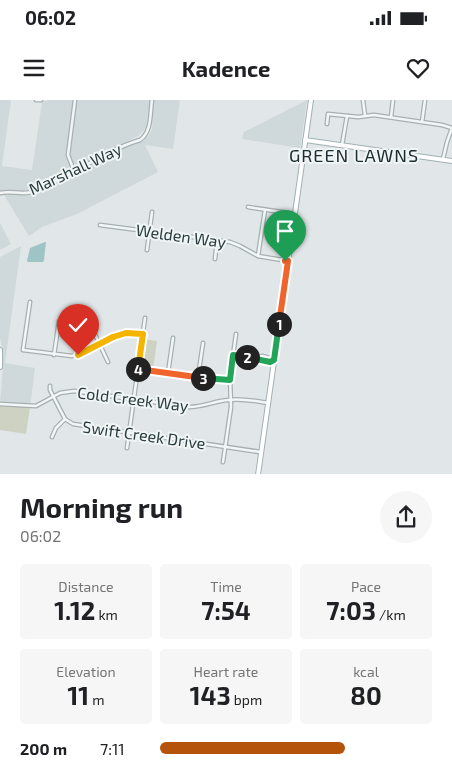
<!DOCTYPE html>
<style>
:root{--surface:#fff;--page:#f6f6f6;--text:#202124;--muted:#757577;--accent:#b45309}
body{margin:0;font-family:"Exo 2",sans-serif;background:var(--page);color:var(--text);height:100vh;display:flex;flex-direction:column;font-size:19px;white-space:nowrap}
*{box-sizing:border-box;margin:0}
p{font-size:16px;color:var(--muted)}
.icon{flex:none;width:28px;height:28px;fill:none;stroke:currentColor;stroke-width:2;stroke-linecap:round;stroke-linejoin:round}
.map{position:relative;height:374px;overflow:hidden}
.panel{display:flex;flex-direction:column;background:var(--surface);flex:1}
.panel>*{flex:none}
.pin{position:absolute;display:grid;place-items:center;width:42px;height:42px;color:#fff;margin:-51px -21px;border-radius:50% 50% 50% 0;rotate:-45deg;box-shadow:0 0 5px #0007}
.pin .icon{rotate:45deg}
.km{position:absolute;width:25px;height:25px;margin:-12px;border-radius:50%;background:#222;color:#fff;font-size:14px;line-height:25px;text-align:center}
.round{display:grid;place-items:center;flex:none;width:52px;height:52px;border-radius:26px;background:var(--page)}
.head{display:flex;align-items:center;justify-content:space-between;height:85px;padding:0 20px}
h1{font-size:28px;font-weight:700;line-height:38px}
.metrics{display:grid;grid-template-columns:repeat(3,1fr);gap:8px;height:85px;padding:5px 20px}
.metrics div{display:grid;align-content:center;border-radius:5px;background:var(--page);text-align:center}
.metrics b{font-size:25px;font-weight:700}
.metrics small{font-size:14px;font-weight:400}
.metrics p{font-size:14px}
ul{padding:0 20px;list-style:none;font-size:16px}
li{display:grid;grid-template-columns:80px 60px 1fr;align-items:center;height:38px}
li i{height:12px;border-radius:6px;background:var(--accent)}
.status{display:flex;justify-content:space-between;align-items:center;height:35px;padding:0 25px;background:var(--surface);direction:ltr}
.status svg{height:14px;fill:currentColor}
header{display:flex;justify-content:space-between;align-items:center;height:65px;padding:0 20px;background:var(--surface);font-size:22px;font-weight:700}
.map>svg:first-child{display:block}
.built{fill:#cfd8da}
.green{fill:#cdd2c3}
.water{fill:#9ec4c6}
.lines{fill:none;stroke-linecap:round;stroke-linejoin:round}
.minor-casing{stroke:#a6b0b2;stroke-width:5}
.major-casing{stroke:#a1b1b3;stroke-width:6}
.minor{stroke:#f3f6f7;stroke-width:2.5}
.major{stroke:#fff;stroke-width:4}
.split-1-casing{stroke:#fff;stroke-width:10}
.split-2-casing{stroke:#fff;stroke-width:10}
.split-3-casing{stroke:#fff;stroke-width:10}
.split-4-casing{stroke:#fff;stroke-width:10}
.split-5-casing{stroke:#fff;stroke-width:10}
.split-6-casing{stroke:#fff;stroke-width:10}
.split-1{stroke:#f0652b;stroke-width:6}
.split-2{stroke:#22a559;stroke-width:6}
.split-3{stroke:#22a559;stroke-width:6}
.split-4{stroke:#f0652b;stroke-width:6}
.split-5{stroke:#f5b400;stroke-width:6}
.split-6{stroke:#f5b400;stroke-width:6}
.labels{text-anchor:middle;stroke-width:4;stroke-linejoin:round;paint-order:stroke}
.street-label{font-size:16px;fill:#2a3b3f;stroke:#f0f5f6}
.neighbourhood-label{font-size:18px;letter-spacing:1px;fill:#1d2c30;stroke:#f0f5f6}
</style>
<div class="status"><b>06:02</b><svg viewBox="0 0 49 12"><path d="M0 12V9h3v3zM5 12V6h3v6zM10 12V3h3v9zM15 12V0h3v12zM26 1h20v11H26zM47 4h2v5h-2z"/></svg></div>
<header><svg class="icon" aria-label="menu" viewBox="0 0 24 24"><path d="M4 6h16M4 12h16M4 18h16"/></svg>Kadence<svg class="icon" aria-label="heart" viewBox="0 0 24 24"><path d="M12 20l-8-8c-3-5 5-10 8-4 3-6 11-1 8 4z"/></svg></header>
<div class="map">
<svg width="452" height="375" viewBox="0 0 452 375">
<rect width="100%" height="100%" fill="#e1e7e8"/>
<g class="built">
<polygon points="0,0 11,0 2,66 32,70 42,2 49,0 73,0 66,55 70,70 29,90 29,95 132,44 143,41 149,35 152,29 154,0 180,0 173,49 145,45 158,72 77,114 42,127 29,136 4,95 0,96"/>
<polygon points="77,0 150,0 146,28 138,36 76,67 70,56"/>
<polygon points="307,0 300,48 242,39 244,32"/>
<polygon points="0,123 11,144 0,150"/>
<polygon points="21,146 5,263 35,268 30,307 0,304 3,267 2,247 0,238 0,157"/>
</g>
<g class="green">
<polygon points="144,239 157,241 153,270 141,268 140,266"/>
<polygon points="0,304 30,307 26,334 0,330"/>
</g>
<polygon class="water" points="45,142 46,142 44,160 43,162 28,162 27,161 30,148"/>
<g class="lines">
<defs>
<g id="minor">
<polyline points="36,0 41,0"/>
<polyline points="363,0 365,16"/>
<polyline points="391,17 393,0"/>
<polyline points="422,22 425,0"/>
<polyline points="327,24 328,14 358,17 374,15 442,25 452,28"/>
<polyline points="342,45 347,16"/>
<polyline points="443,59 447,42 452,28"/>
<polyline points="74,71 68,55 75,0"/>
<path d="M 0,93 C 12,90 23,96 35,91 C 71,77 103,51 140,40 C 152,32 150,13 152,0"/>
<polyline points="248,107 295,114"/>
<polyline points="100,125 230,142 240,146 258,156 288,161"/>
<polyline points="147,150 152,112"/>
<polyline points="258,156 265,110"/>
<polyline points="215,159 217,141"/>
<polyline points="30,202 23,250 72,256 121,234 143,234"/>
<polyline points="91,226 108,262"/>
<polyline points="54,255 59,221"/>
<polyline points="233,255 270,262 274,260"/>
<polyline points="257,258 262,256 270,258 272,260"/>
<polyline points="138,269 217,280 230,280"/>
<polyline points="168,273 173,238"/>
<polyline points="198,277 203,243"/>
<polyline points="50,286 50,290 65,319 73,324 260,352"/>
<path d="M 0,304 L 36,306 L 60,293 L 74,291 L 189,307 C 203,307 215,301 228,300 C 242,298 255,301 268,303"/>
<polyline points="52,337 56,328 65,319"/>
<polyline points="127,348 145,218"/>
<polyline points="223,362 231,307 230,277 236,234"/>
</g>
<g id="major">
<polyline points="305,40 452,61"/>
<polyline points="0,250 0,267"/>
<polyline points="258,375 311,0"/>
</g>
</defs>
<use href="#minor" class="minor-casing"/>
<use href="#major" class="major-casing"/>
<use href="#minor" class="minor"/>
<use href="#major" class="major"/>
</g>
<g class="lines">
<defs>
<polyline id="split-1" points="279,224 288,161 285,161"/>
<polyline id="split-2" points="247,257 270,262 274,260 279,224"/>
<polyline id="split-3" points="203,278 230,280 233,255 247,257"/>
<polyline id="split-4" points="138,269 203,278"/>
<polyline id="split-5" points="113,237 126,233 143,234 138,269"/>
<polyline id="split-6" points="78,255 113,237"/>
</defs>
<use href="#split-1" class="split-1-casing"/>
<use href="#split-2" class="split-2-casing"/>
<use href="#split-3" class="split-3-casing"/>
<use href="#split-4" class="split-4-casing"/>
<use href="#split-5" class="split-5-casing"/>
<use href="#split-6" class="split-6-casing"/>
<use href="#split-1" class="split-1"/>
<use href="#split-2" class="split-2"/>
<use href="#split-3" class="split-3"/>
<use href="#split-4" class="split-4"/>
<use href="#split-5" class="split-5"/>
<use href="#split-6" class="split-6"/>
</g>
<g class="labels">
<g class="street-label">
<text transform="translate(75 69) rotate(-25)" y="6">Marshall Way</text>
<text transform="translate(181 136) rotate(8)" y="6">Welden Way</text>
<text transform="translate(133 299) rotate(7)" y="6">Cold Creek Way</text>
<text transform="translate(144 335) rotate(8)" y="6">Swift Creek Drive</text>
</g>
<g class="neighbourhood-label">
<text x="354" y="62">GREEN LAWNS</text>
</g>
</g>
</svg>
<div class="pin" style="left:285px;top:161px;background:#1e9e55"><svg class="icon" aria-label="arrive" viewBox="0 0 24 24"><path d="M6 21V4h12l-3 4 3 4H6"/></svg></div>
<div class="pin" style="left:78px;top:255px;background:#d93025"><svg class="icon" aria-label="check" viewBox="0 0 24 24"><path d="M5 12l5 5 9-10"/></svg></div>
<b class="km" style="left:279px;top:224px">1</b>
<b class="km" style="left:247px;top:257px">2</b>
<b class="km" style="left:203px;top:278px">3</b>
<b class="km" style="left:138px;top:269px">4</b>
</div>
<section class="panel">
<div class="head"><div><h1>Morning run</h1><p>06:02</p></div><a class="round"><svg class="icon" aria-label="share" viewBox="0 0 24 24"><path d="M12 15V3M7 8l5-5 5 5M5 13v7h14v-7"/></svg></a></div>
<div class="metrics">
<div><p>Distance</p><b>1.12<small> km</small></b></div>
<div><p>Time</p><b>7:54</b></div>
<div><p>Pace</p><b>7:03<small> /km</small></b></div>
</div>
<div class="metrics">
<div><p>Elevation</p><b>11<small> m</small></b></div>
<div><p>Heart rate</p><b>143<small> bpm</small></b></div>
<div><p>kcal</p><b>80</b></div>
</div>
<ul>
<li><b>200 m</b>7:11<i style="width:68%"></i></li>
</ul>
</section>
